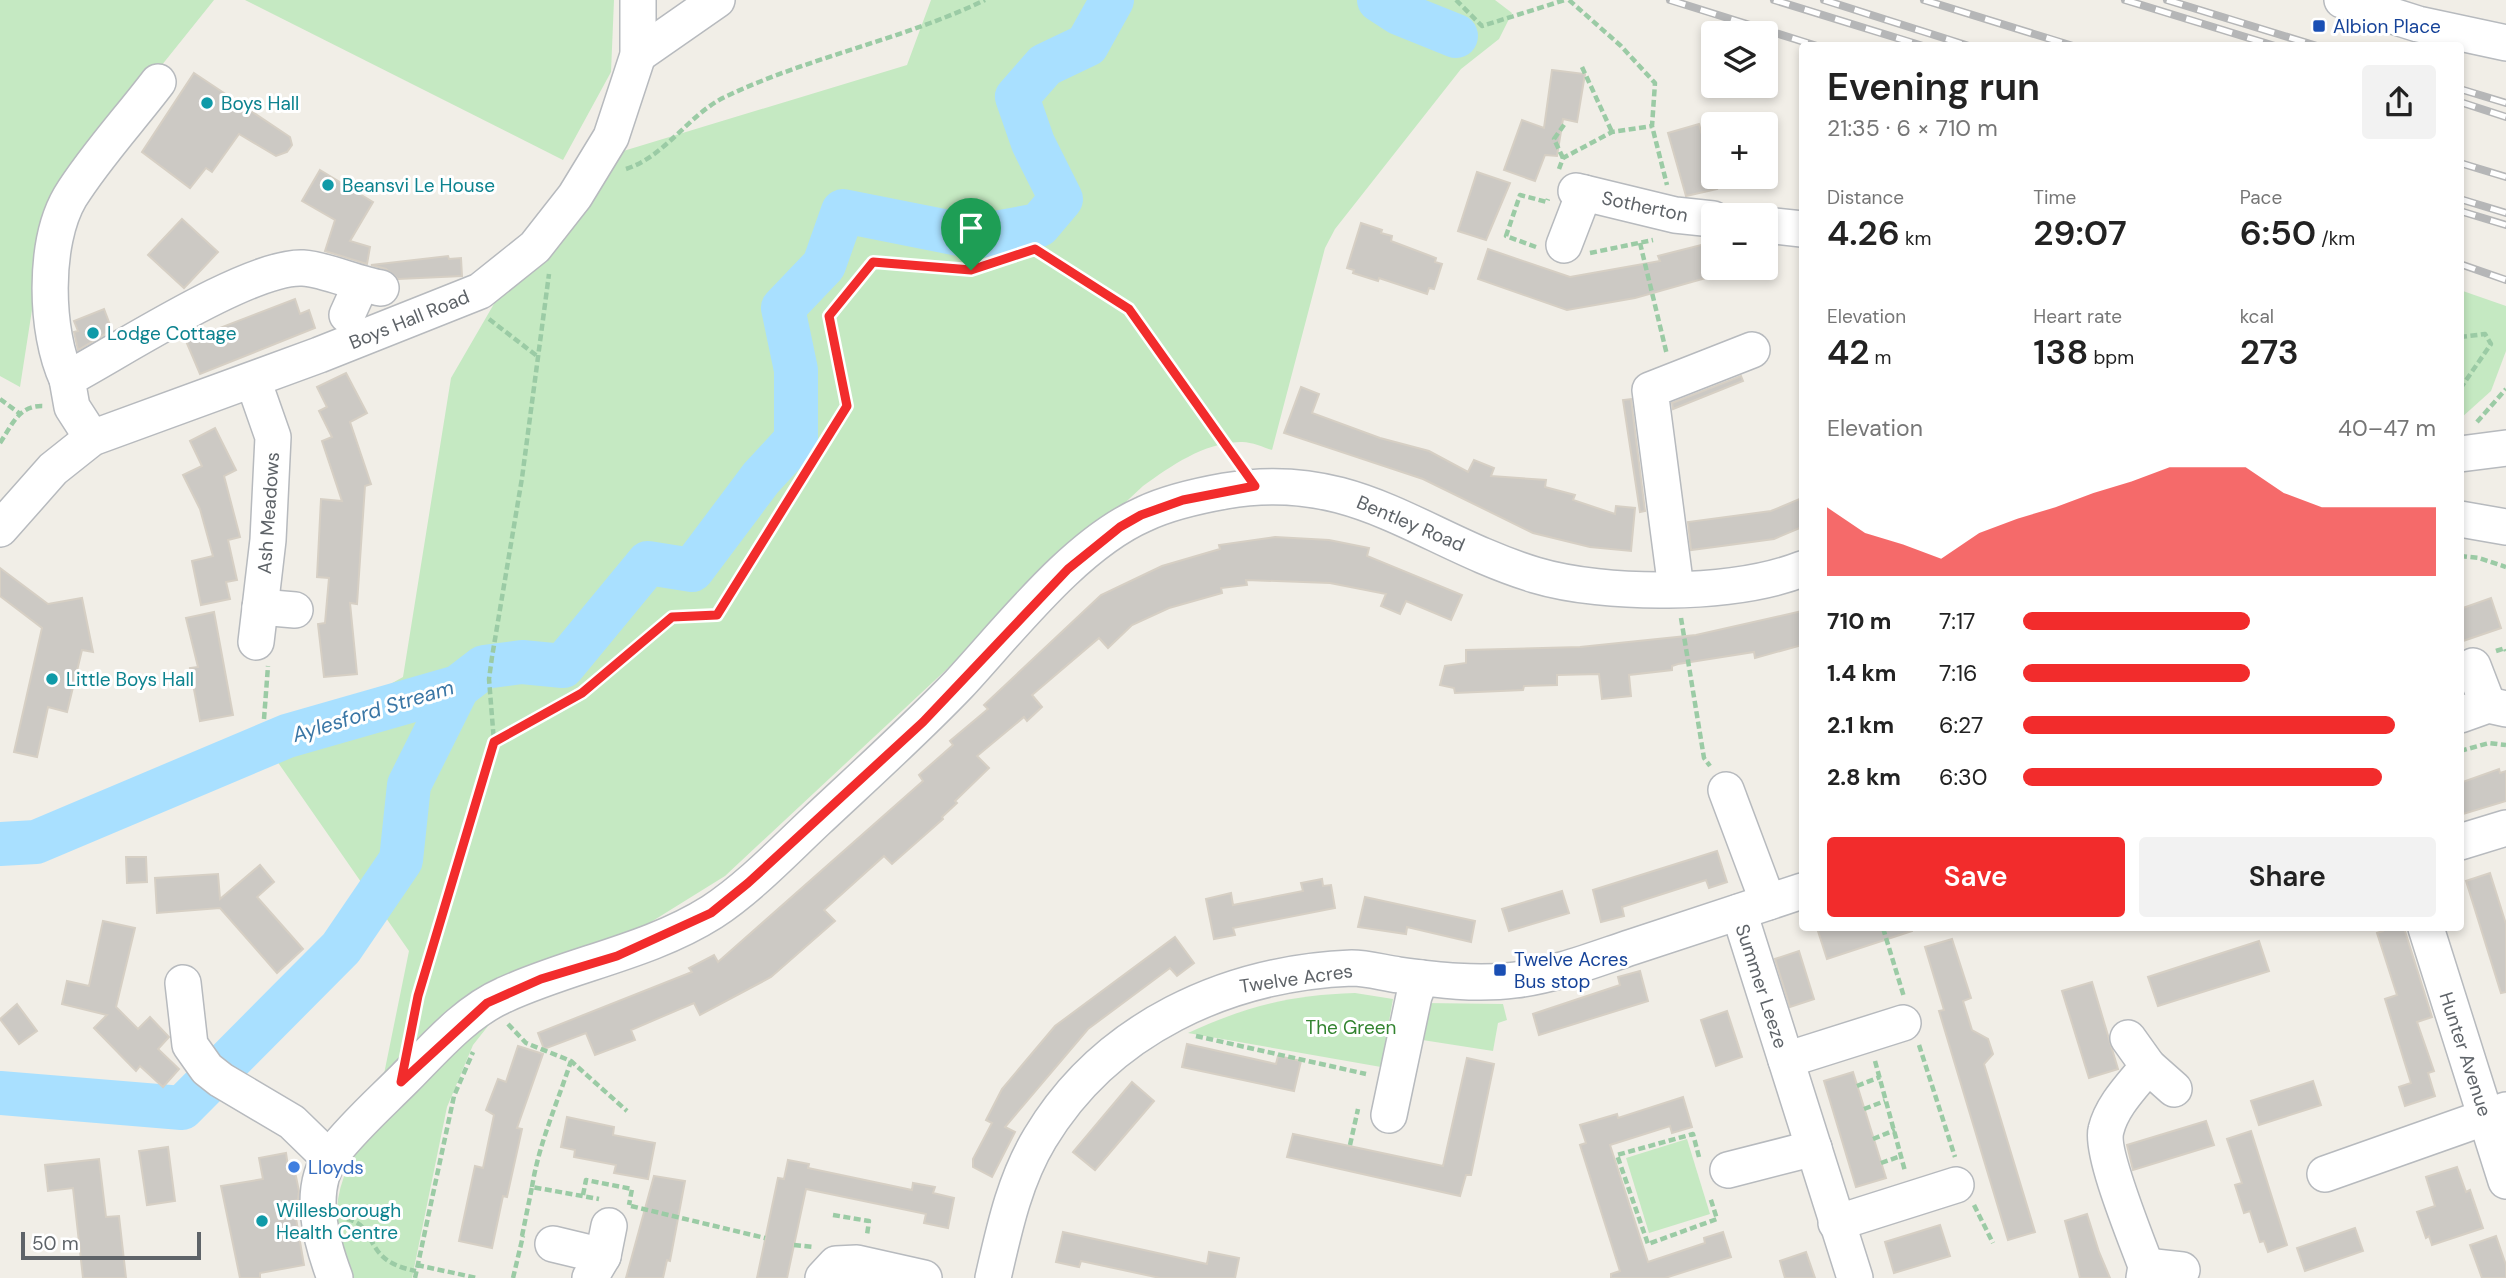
<!DOCTYPE html>
<meta charset="utf-8">
<style>
:root{--surface:#fff;--page:#f2f2f2;--text:#222;--muted:#767676;--accent:#f22c2c}
body{margin:0;font-family:"DM Sans",sans-serif;background:var(--page);color:var(--text);height:100vh;display:flex;flex-direction:column;font-size:26px;white-space:nowrap}
*{box-sizing:border-box;margin:0}
p{font-size:23px;color:var(--muted)}
.icon{flex:none;width:38px;height:38px;fill:none;stroke:currentColor;stroke-width:2;stroke-linecap:round;stroke-linejoin:round}
.map{position:relative;flex:1;overflow:hidden}
.sheet{position:absolute;left:1799px;top:42px;width:665px;height:889px;display:flex;flex-direction:column;background:var(--surface);border-radius:7px;box-shadow:0 4px 10px #0003}
.sheet>*{flex:none}
.buttons{position:absolute;left:1701px;top:21px;display:grid;gap:14px}
.buttons a{display:grid;place-items:center;width:77px;height:77px;border-radius:7px;background:var(--surface);box-shadow:0 4px 10px #0003;font-size:35px}
.scale{position:absolute;left:21px;bottom:18px;width:180px;box-sizing:border-box;padding-left:7px;border:4px solid #5e6368;border-top:0;font-size:19px;line-height:24px;white-space:nowrap;color:#5e6368;-webkit-text-stroke:5px #fff;paint-order:stroke}
.pin{position:absolute;display:grid;place-items:center;width:60px;height:60px;color:#fff;margin:-72px -30px;border-radius:50% 50% 50% 0;rotate:-45deg;box-shadow:0 0 7px #0007}
.pin .icon{rotate:45deg}
.round{display:grid;place-items:center;flex:none;width:74px;height:74px;border-radius:7px;background:var(--page)}
.head{display:flex;align-items:center;justify-content:space-between;height:119px;padding:0 28px}
h1{font-size:38px;font-weight:600;line-height:52px}
.figures{display:grid;grid-template-columns:repeat(3,1fr);gap:10px;height:119px;padding:7px 28px}
.figures div{display:grid;align-content:center}
.figures b{font-size:35px;font-weight:600}
.figures small{font-size:19px;font-weight:400}
.figures p{font-size:19px}
.chart{height:196px;padding:14px 28px}
.chart p{display:flex;justify-content:space-between}
.chart svg{width:100%;height:126px;margin-top:7px;fill:var(--accent);opacity:.7}
.cta{display:flex;gap:14px;margin-top:auto;padding:14px 28px}
.cta a{flex:1;height:80px;border-radius:7px;background:var(--accent);color:#fff;font-size:28px;font-weight:600;line-height:80px;text-align:center}
.cta a+a{background:var(--page);color:var(--text)}
ul{padding:0 28px;list-style:none;font-size:23px}
li{display:grid;grid-template-columns:112px 84px 1fr;align-items:center;height:52px}
li i{height:18px;border-radius:9px;background:var(--accent)}
.map>svg:first-child{display:block}
.green{fill:#c5e9c2}
.lines{fill:none;stroke-linecap:round;stroke-linejoin:round}
.river{stroke:#a9e0ff;stroke-width:44}
.building{fill:#ccc9c4;stroke:#d6cfc4;stroke-width:2}
.minor-casing{stroke:#b7babe;stroke-width:38}
.path{stroke:#9bcba5;stroke-width:4.5;stroke-dasharray:7 3.5;stroke-linecap:butt}
.minor{stroke:#fff;stroke-width:35}
.rail-casing{stroke:#b5b6b7;stroke-width:8}
.rail{stroke:#fff;stroke-width:5;stroke-dasharray:16;stroke-linecap:butt}
.route-casing{stroke:#fff;stroke-width:14}
.route{stroke:#f22c2c;stroke-width:9}
.transit-dot{fill:#1a4fb4;stroke:#fff;stroke-width:2.5}
.culture-dot{fill:#0f9aa8;stroke:#fff;stroke-width:2.5}
.shop-dot{fill:#3f7fe0;stroke:#fff;stroke-width:2.5}
.labels{text-anchor:middle;stroke-width:6;stroke-linejoin:round;paint-order:stroke}
.transit-label{font-size:19px;fill:#164399;stroke:#fff;text-anchor:start}
.culture-label{font-size:19px;fill:#0d838f;stroke:#fff;text-anchor:start}
.street-label{font-size:19px;fill:#5e6368;stroke:#fff}
.park-label{font-size:19px;fill:#338430;stroke:#fff}
.shop-label{font-size:19px;fill:#366cbe;stroke:#fff;text-anchor:start}
.water-label{font-size:21px;font-style:italic;fill:#3a76a5;stroke:#fff}
</style>
<div class="map">
<svg width="2506" height="1278" viewBox="0 0 2506 1278">
<rect width="100%" height="100%" fill="#f1eee7"/>
<g class="green">
<polygon points="0,0 214,0 48,207 20,387 0,376"/>
<polygon points="245,0 614,0 611,72 563,160"/>
<path d="M 931,0 L 1495,0 L 1512,13 L 1499,39 L 1461,69 L 1335,229 L 1325,248 L 1272,450 C 1263,447 1250,441 1240,442 C 1203,443 1171,466 1143,486 L 725,876 L 622,940 L 523,967 L 484,990 L 383,1079 L 409,951 L 270,751 L 403,677 L 451,378 L 574,166 L 907,65 Z"/>
<polygon points="2460,290 2506,306 2506,351 2491,391 2461,418"/>
<path d="M 1355,993 L 1393,999 L 1381,1067 L 1188,1033 C 1247,1006 1291,995 1355,993 Z"/>
<polygon points="1425,1003 1503,1004 1507,1020 1498,1023 1493,1051 1416,1039"/>
<path d="M 492,1021 L 473,1045 L 447,1107 L 412,1278 L 349,1278 C 328,1229 333,1179 366,1138 L 485,1022 Z"/>
<polygon points="1687,1139 1710,1214 1649,1233 1626,1158"/>
</g>
<g class="lines">
<g class="river">
<polyline points="1379,0 1399,13 1456,36"/>
<polyline points="0,844 36,842 287,736 458,687 484,667 522,662 563,666 648,563 692,570 761,478 796,440 796,370 783,308 824,265 843,211 974,237 1039,225 1061,199 1033,143 1017,97 1045,65 1087,45 1112,0"/>
<polyline points="0,1093 182,1108 341,948 401,860 409,785 458,687"/>
</g>
</g>
<g class="building">
<polygon points="1552,70 1585,74 1577,122 1563,119 1557,156 1545,155 1535,181 1504,170 1522,120 1544,128"/>
<polygon points="194,73 290,137 292,145 287,152 276,156 239,134 212,172 206,168 190,188 142,152"/>
<polygon points="1699,124 1717,189 1686,196 1668,133"/>
<polygon points="320,170 373,202 350,241 370,247 367,264 325,251 335,220 302,201"/>
<polygon points="1477,172 1510,183 1486,240 1458,231"/>
<polygon points="182,219 218,252 184,288 148,255"/>
<polygon points="1361,223 1382,230 1381,233 1392,236 1391,241 1436,258 1435,262 1442,264 1434,289 1429,288 1427,294 1379,278 1378,281 1353,273 1354,270 1347,268"/>
<polygon points="1713,242 1713,276 1635,298 1567,310 1478,279 1488,249 1570,277 1660,261 1658,256"/>
<polygon points="448,256 449,259 461,258 462,276 398,279 386,269 371,265"/>
<polygon points="295,299 300,314 309,310 315,328 200,374 186,341"/>
<polygon points="104,309 112,330 78,350 74,332 78,331 74,321"/>
<polygon points="346,373 367,413 350,422 371,484 365,486 357,604 350,603 357,674 324,677 318,624 325,623 329,578 317,577 321,499 342,501 322,441 332,437 319,411 327,407 317,387"/>
<polygon points="1741,376 1743,381 1673,409 1672,403"/>
<polygon points="1301,387 1319,394 1312,413 1380,438 1429,451 1468,472 1474,460 1494,468 1491,476 1546,480 1545,487 1575,495 1573,500 1615,514 1616,506 1635,508 1631,551 1590,547 1533,533 1423,479 1284,433"/>
<polygon points="1631,399 1645,511 1640,512 1623,400"/>
<polygon points="215,428 236,470 224,476 240,537 228,540 237,580 226,582 230,599 201,605 192,561 213,556 200,509 183,475 202,466 190,441"/>
<polygon points="1802,498 1802,527 1774,539 1691,550 1688,522 1771,511"/>
<polygon points="1275,537 1329,540 1369,548 1367,556 1462,595 1451,620 1406,601 1400,614 1381,606 1386,594 1330,583 1246,580 1247,585 1221,588 1222,593 1169,608 1132,625 1108,648 1099,638 1032,695 1042,707 1027,721 1024,717 977,756 989,768 955,801 957,803 942,817 943,819 892,864 884,856 824,910 835,921 771,977 700,1015 694,1003 631,1030 635,1040 595,1055 586,1033 544,1049 538,1033 692,972 689,968 714,955 718,962 923,781 919,775 953,745 950,741 988,709 984,705 1101,595 1162,566 1220,549 1219,545"/>
<polygon points="0,568 48,604 82,598 93,652 82,650 67,712 48,707 37,757 14,752 42,628 0,596"/>
<polygon points="2491,598 2501,628 2460,642 2460,609"/>
<polygon points="1802,611 1802,645 1755,658 1754,652 1678,664 1672,666 1672,670 1629,675 1631,696 1602,699 1599,674 1557,675 1557,685 1524,686 1523,690 1455,693 1454,688 1440,685 1445,666 1466,663 1466,650 1580,647 1696,635"/>
<polygon points="214,612 233,715 200,721 190,668 198,667 186,618"/>
<polygon points="2499,769 2500,773 2506,771 2506,801 2460,815 2460,783"/>
<polygon points="1717,851 1727,882 1709,888 1706,880 1622,907 1624,916 1601,922 1593,890"/>
<polygon points="126,857 146,857 147,882 127,883"/>
<polygon points="260,865 274,882 257,897 303,949 277,973 220,908 157,913 155,878 218,874 220,899"/>
<polygon points="2490,873 2506,924 2506,992 2501,993 2466,881"/>
<polygon points="1322,879 1323,886 1331,885 1335,908 1233,928 1235,935 1214,939 1206,899 1231,893 1233,905 1303,891 1301,883"/>
<polygon points="1562,891 1569,913 1509,931 1502,909"/>
<polygon points="1365,897 1475,921 1471,942 1407,927 1406,934 1358,927"/>
<polygon points="103,921 135,928 116,1007 138,1029 150,1017 169,1037 158,1049 179,1069 163,1087 140,1066 136,1071 94,1028 107,1015 62,1004 67,981 89,986"/>
<polygon points="1817,928 1912,928 1912,931 1827,959"/>
<polygon points="2382,928 2404,928 2432,1017 2417,1022 2434,1071 2428,1073 2435,1096 2405,1106 2399,1087 2411,1083 2385,999 2397,995 2377,933 2383,931"/>
<polygon points="1175,937 1194,963 1177,976 1170,968 1088,1029 1005,1127 1015,1132 992,1177 973,1167 973,1159 992,1123 986,1120 1002,1089 1055,1026"/>
<polygon points="1952,939 1971,998 1963,1001 1972,1030 1988,1039 1993,1054 1984,1064 2035,1232 2008,1240 1939,1011 1944,1010 1925,947"/>
<polygon points="2259,941 2269,971 2158,1006 2148,977"/>
<polygon points="1799,951 1814,999 1790,1007 1775,959"/>
<polygon points="1640,971 1648,1001 1539,1035 1533,1014 1620,985 1618,977"/>
<polygon points="2092,982 2118,1069 2089,1078 2062,991"/>
<polygon points="17,1004 37,1031 19,1044 0,1019"/>
<polygon points="1727,1011 1742,1057 1716,1066 1701,1020"/>
<polygon points="1187,1044 1276,1064 1278,1056 1301,1061 1294,1091 1182,1067"/>
<polygon points="518,1046 543,1054 517,1128 522,1129 507,1197 503,1196 492,1248 459,1241 475,1166 483,1168 494,1115 486,1110 498,1079 506,1082"/>
<polygon points="1467,1058 1494,1064 1471,1175 1466,1175 1460,1196 1287,1157 1293,1134 1443,1166"/>
<polygon points="1853,1072 1886,1178 1856,1187 1824,1081"/>
<polygon points="2313,1081 2321,1105 2259,1125 2251,1101"/>
<polygon points="1132,1082 1154,1101 1095,1170 1073,1152"/>
<polygon points="1683,1097 1692,1127 1672,1133 1670,1126 1610,1145 1648,1262 1705,1243 1704,1238 1723,1232 1731,1257 1665,1278 1611,1278 1611,1274 1620,1271 1580,1145 1586,1143 1580,1125 1617,1114 1618,1118"/>
<polygon points="567,1117 614,1127 613,1135 655,1143 648,1179 614,1173 616,1165 574,1157 575,1150 561,1147"/>
<polygon points="2206,1121 2214,1145 2133,1170 2127,1145"/>
<polygon points="2251,1131 2287,1245 2268,1252 2264,1241 2260,1242 2250,1211 2244,1213 2235,1185 2242,1183 2227,1139"/>
<polygon points="168,1147 175,1201 147,1205 139,1151"/>
<polygon points="286,1153 289,1173 295,1172 299,1191 298,1200 293,1201 304,1265 260,1273 260,1278 240,1278 221,1186 263,1179 259,1158"/>
<polygon points="99,1159 106,1217 119,1216 126,1278 83,1278 73,1188 48,1191 45,1165"/>
<polygon points="788,1160 809,1164 808,1168 912,1190 913,1183 935,1187 933,1193 954,1198 948,1228 924,1223 926,1214 806,1189 787,1278 757,1278 778,1178 784,1179"/>
<polygon points="2457,1167 2466,1192 2470,1190 2483,1228 2432,1245 2429,1236 2426,1238 2417,1212 2435,1206 2426,1177"/>
<polygon points="654,1176 685,1181 670,1261 667,1260 663,1278 626,1278"/>
<polygon points="2087,1214 2099,1252 2110,1278 2080,1278 2065,1221"/>
<polygon points="1940,1225 1950,1256 1894,1273 1885,1242"/>
<polygon points="2355,1228 2363,1251 2305,1271 2297,1248"/>
<polygon points="1063,1232 1207,1264 1209,1252 1239,1258 1235,1278 1160,1278 1081,1261 1079,1267 1056,1262"/>
<polygon points="2496,1236 2506,1265 2506,1278 2482,1278 2470,1245"/>
<polygon points="1806,1252 1815,1278 1785,1278 1780,1261"/>
</g>
<g class="lines">
<defs>
<g id="minor">
<polyline points="2342,0 2418,24 2506,43"/>
<polyline points="638,55 717,0"/>
<polyline points="1576,191 1675,215 1713,219"/>
<polyline points="1766,225 1802,229"/>
<polyline points="1564,245 1584,193"/>
<polyline points="347,315 361,284"/>
<path d="M 67,379 C 45,332 43,243 70,197 C 94,158 130,119 158,82"/>
<polyline points="253,380 273,437 268,540 256,642"/>
<path d="M 92,438 L 72,407 L 67,379 C 118,352 251,265 303,268 C 324,269 357,284 381,288"/>
<polyline points="2460,454 2506,448"/>
<polyline points="2460,519 2506,527"/>
<polyline points="0,529 53,469 92,438 319,355 480,291 535,247 575,196 611,137 638,55 638,0"/>
<polyline points="1676,589 1650,390 1752,350"/>
<polyline points="260,607 295,610"/>
<polyline points="2473,666 2488,705"/>
<polyline points="2460,715 2488,705 2506,709"/>
<polyline points="1726,790 1768,902"/>
<polyline points="2460,842 2506,828"/>
<polyline points="1739,912 1855,1278"/>
<polyline points="2426,928 2506,1181"/>
<polyline points="183,983 190,1045 207,1069 221,1080 292,1122 329,1158"/>
<polyline points="2128,1038 2148,1066 2174,1089"/>
<polyline points="1786,1060 1903,1023"/>
<polyline points="1389,1115 1414,996 1421,978"/>
<polyline points="1728,1170 1814,1148"/>
<polyline points="2325,1174 2506,1110"/>
<polyline points="1836,1223 1956,1185"/>
<polyline points="553,1244 603,1256"/>
<polyline points="2146,1266 2182,1270"/>
<path d="M 335,1278 C 321,1241 306,1189 333,1153 C 354,1126 380,1103 404,1079 C 434,1049 465,1012 504,995 C 571,964 649,952 712,912 C 750,887 784,851 817,820 C 865,775 914,731 959,684 C 1010,629 1075,544 1144,514 C 1169,502 1197,496 1225,491 C 1355,468 1421,540 1535,575 C 1605,596 1733,596 1802,569"/>
<polyline points="590,1278 603,1256 609,1226"/>
<polyline points="823,1278 836,1264 857,1263 924,1278"/>
<path d="M 993,1278 C 1004,1230 1014,1181 1040,1138 C 1106,1028 1227,973 1352,968 C 1367,968 1384,973 1399,975 C 1437,980 1477,985 1515,980 C 1555,975 1593,960 1632,947 C 1689,928 1746,910 1802,891"/>
<path d="M 2144,1278 L 2146,1266 C 2137,1241 2100,1152 2106,1130 C 2112,1105 2133,1085 2148,1066"/>
</g>
</defs>
<use href="#minor" class="minor-casing"/>
<g class="path">
<polyline points="1456,0 1482,26 1565,0"/>
<polyline points="1569,0 1621,46 1655,83 1652,126 1667,185"/>
<polyline points="1582,67 1612,132"/>
<polyline points="1563,158 1554,139 1566,122"/>
<path d="M 626,169 C 666,156 689,114 725,97 C 808,57 902,40 985,0"/>
<polyline points="1559,169 1563,158 1612,132 1652,126"/>
<polyline points="1640,243 1667,355"/>
<polyline points="1536,247 1506,236 1520,195 1547,202 1548,199"/>
<polyline points="1590,253 1653,240"/>
<polyline points="489,319 537,356"/>
<polyline points="2460,337 2485,334 2491,344 2460,389"/>
<polyline points="0,399 19,413"/>
<polyline points="2477,422 2506,389"/>
<path d="M 0,443 C 12,425 19,405 43,406"/>
<polyline points="2460,556 2479,558 2506,567"/>
<polyline points="1681,618 1704,758 1710,766"/>
<polyline points="2496,651 2505,648 2506,651"/>
<polyline points="264,719 268,666"/>
<polyline points="494,742 582,693 672,617 717,615 847,406 829,316 873,262 971,270 1035,249 1129,308 1238,463"/>
<polyline points="2460,751 2489,743 2506,745"/>
<polyline points="1883,928 1904,997"/>
<polyline points="508,1024 526,1043 571,1061 627,1111"/>
<polyline points="412,1029 446,898 494,742 489,679 492,657 522,478 549,274"/>
<polyline points="1196,1036 1366,1074"/>
<polyline points="1919,1045 1955,1157"/>
<polyline points="1875,1061 1905,1171"/>
<polyline points="1857,1086 1880,1077"/>
<polyline points="1864,1109 1885,1101"/>
<polyline points="1873,1139 1895,1130"/>
<polyline points="1350,1145 1358,1109"/>
<polyline points="1699,1157 1693,1134 1617,1155 1648,1244 1717,1219 1710,1197"/>
<polyline points="1881,1163 1901,1156"/>
<path d="M 532,1187 C 539,1143 557,1104 571,1061"/>
<polyline points="583,1195 586,1180 632,1189 629,1205"/>
<polyline points="1974,1205 1993,1243"/>
<polyline points="631,1206 765,1238"/>
<polyline points="833,1215 869,1221 867,1235"/>
<path d="M 347,1219 C 366,1223 367,1236 377,1250 C 386,1263 401,1268 416,1271"/>
<polyline points="522,1236 532,1187 599,1199"/>
<polyline points="794,1245 814,1247"/>
<polyline points="417,1265 477,1278"/>
<polyline points="415,1278 454,1096 473,1052"/>
<polyline points="513,1278 523,1236"/>
</g>
<use href="#minor" class="minor"/>
<defs>
<g id="rail">
<polyline points="1670,0 1817,46"/>
<polyline points="1774,0 1923,46"/>
<polyline points="1824,0 1969,46"/>
<polyline points="1924,0 2073,46"/>
<polyline points="2125,0 2275,46"/>
<polyline points="2167,0 2317,46"/>
<polyline points="2460,89 2506,103"/>
<polyline points="2460,102 2506,117"/>
<polyline points="2460,163 2506,177"/>
<polyline points="2460,199 2506,213"/>
<polyline points="2460,211 2506,225"/>
<polyline points="2460,264 2506,280"/>
</g>
</defs>
<use href="#rail" class="rail-casing"/>
<use href="#rail" class="rail"/>
</g>
<g class="lines">
<defs>
<polygon id="route" points="1035,249 1129,309 1255,486 1183,500 1141,515 1120,527 1068,569 923,722 748,883 711,913 617,956 541,979 487,1003 401,1082 418,996 494,742 582,693 672,617 717,615 847,406 829,316 873,262 971,270"/>
</defs>
<use href="#route" class="route-casing"/>
<use href="#route" class="route"/>
</g>
<g class="transit-dot">
<rect x="2312" y="19" width="14" height="14" rx="3.5"/>
<rect x="1493" y="963" width="14" height="14" rx="3.5"/>
</g>
<g class="culture-dot">
<circle cx="207" cy="103" r="7"/>
<circle cx="328" cy="185" r="7"/>
<circle cx="93" cy="333" r="7"/>
<circle cx="52" cy="679" r="7"/>
<circle cx="262" cy="1221" r="7"/>
</g>
<circle class="shop-dot" cx="294" cy="1167" r="7"/>
<g class="labels">
<g class="transit-label">
<text x="2333" y="33">Albion Place</text>
<text x="1514" y="966">Twelve Acres<tspan x="1514" dy="22">Bus stop</tspan></text>
</g>
<g class="culture-label">
<text x="221" y="110">Boys Hall</text>
<text x="342" y="192">Beansvi Le House</text>
<text x="107" y="340">Lodge Cottage</text>
<text x="66" y="686">Little Boys Hall</text>
<text x="276" y="1217">Willesborough<tspan x="276" dy="22">Health Centre</tspan></text>
</g>
<g class="street-label">
<text transform="translate(1645 206) rotate(12)" y="7">Sotherton</text>
<text transform="translate(409 319) rotate(-22)" y="7">Boys Hall Road</text>
<text transform="translate(268 513) rotate(-86)" y="7">Ash Meadows</text>
<text transform="translate(1411 523) rotate(23)" y="7">Bentley Road</text>
<text transform="translate(1296 978) rotate(-8)" y="7">Twelve Acres</text>
<text transform="translate(1762 986) rotate(72)" y="7">Summer Leeze</text>
<text transform="translate(2466 1054) rotate(72)" y="7">Hunter Avenue</text>
</g>
<g class="park-label">
<text x="1351" y="1034">The Green</text>
</g>
<g class="shop-label">
<text x="308" y="1174">Lloyds</text>
</g>
<g class="water-label">
<text transform="translate(373 711) rotate(-17)" y="7">Aylesford Stream</text>
</g>
</g>
</svg>
<div class="buttons">
<a><svg class="icon" aria-label="layers" viewBox="0 0 24 24"><path d="M12 4l9 5-9 5-9-5zM3 14l9 5 9-5"/></svg></a>
<a>+</a>
<a>−</a>
</div>
<div class="scale">50 m</div>
<div class="pin" style="left:971px;top:270px;background:#1e9e55"><svg class="icon" aria-label="arrive" viewBox="0 0 24 24"><path d="M6 21V4h12l-3 4 3 4H6"/></svg></div>
<section class="sheet">
<div class="head"><div><h1>Evening run</h1><p>21:35 · 6 × 710 m</p></div><a class="round"><svg class="icon" aria-label="share" viewBox="0 0 24 24"><path d="M12 15V3M7 8l5-5 5 5M5 13v7h14v-7"/></svg></a></div>
<div class="figures">
<div><p>Distance</p><b>4.26<small> km</small></b></div>
<div><p>Time</p><b>29:07</b></div>
<div><p>Pace</p><b>6:50<small> /km</small></b></div>
</div>
<div class="figures">
<div><p>Elevation</p><b>42<small> m</small></b></div>
<div><p>Heart rate</p><b>138<small> bpm</small></b></div>
<div><p>kcal</p><b>273</b></div>
</div>
<div class="chart"><p><span>Elevation</span>40–47 m</p>
<svg viewBox="0 0 160 44" preserveAspectRatio="none"><path d="M0 44V20L10 29L20 33L30 38L40 29L50 24L60 20L70 15L80 11L90 6L100 6L110 6L120 15L130 20L140 20L150 20L160 20V44z"/></svg>
</div>
<ul>
<li><b>710 m</b>7:17<i style="width:55%"></i></li>
<li><b>1.4 km</b>7:16<i style="width:55%"></i></li>
<li><b>2.1 km</b>6:27<i style="width:90%"></i></li>
<li><b>2.8 km</b>6:30<i style="width:87%"></i></li>
</ul>
<div class="cta"><a>Save</a><a>Share</a></div>
</section>
</div>
